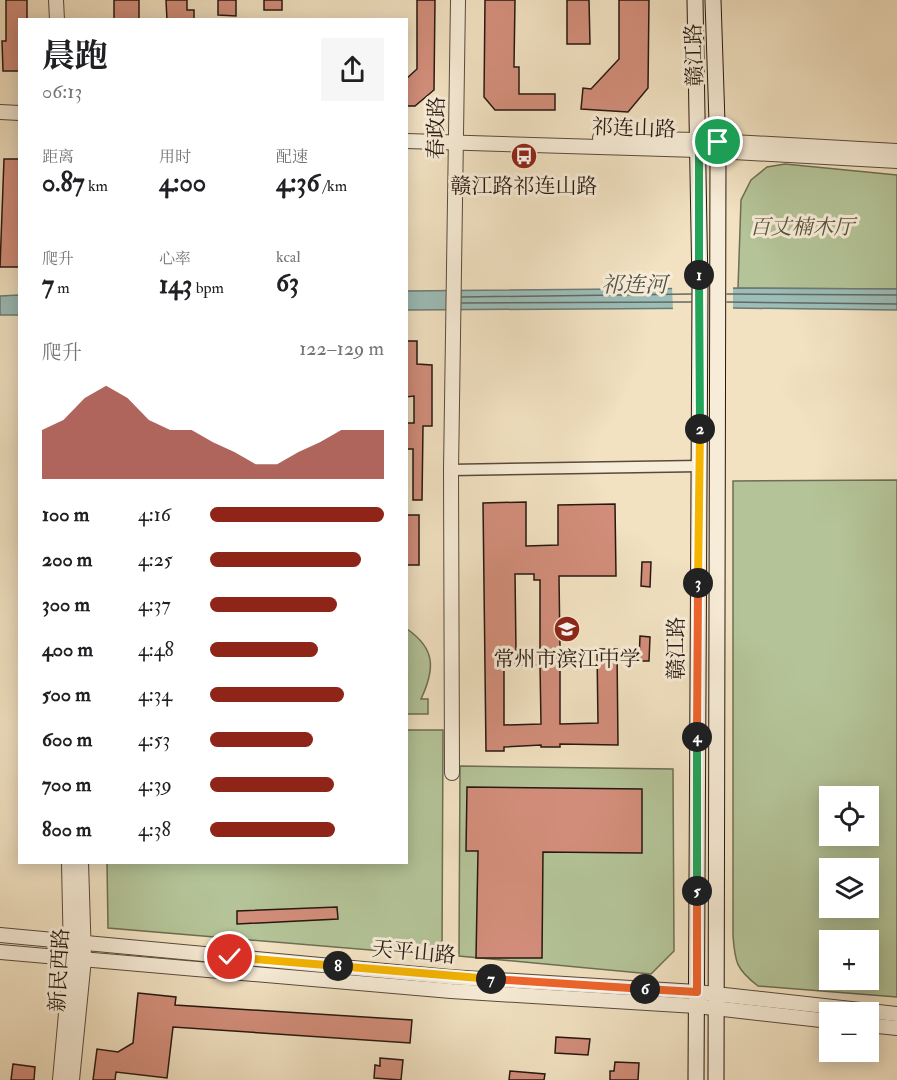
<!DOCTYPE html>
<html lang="zh">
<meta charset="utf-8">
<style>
:root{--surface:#fff;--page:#f6f6f6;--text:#202124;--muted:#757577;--accent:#8f2418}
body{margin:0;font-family:"IM FELL Double Pica","Noto Serif SC",serif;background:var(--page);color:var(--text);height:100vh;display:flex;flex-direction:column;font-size:22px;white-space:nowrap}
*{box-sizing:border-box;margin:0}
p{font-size:20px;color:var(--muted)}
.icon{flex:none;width:33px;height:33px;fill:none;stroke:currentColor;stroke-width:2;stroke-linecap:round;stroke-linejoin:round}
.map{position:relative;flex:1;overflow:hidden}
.panel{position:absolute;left:18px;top:18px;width:390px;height:846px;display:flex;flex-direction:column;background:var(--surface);border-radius:0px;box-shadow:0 3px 15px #0003}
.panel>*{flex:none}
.buttons{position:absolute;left:819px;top:786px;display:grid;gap:12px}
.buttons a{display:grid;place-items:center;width:60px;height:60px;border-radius:0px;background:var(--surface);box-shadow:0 3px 15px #0003;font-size:30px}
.pin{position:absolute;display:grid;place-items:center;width:51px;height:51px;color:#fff;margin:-26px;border:3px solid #fff;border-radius:50%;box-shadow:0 2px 6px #0007}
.km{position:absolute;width:30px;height:30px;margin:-15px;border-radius:50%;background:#222;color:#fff;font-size:16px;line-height:30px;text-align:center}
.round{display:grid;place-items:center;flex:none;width:63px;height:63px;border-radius:0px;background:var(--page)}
.head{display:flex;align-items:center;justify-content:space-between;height:102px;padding:0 24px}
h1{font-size:33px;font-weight:700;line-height:45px}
.figures{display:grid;grid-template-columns:repeat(3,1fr);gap:9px;height:102px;padding:6px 24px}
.figures div{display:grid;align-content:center}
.figures b{font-size:26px;font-weight:700}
.figures small{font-size:16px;font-weight:400}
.figures p{font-size:16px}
.chart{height:168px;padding:12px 24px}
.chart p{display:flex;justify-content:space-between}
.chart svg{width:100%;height:108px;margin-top:6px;fill:var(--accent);opacity:.7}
ul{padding:0 24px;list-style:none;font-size:20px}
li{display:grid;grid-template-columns:96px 72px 1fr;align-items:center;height:45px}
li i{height:15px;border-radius:8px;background:var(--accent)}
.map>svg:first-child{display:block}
.green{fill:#b4c498;stroke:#6d6e54;stroke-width:1.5;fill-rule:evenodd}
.water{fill:#9cbdb8;stroke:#6d7b75;stroke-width:1.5}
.pier{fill:#f2e2c2}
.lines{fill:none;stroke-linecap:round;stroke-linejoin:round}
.shore{stroke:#616a64;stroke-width:1.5}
.building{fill:#d38e7b;stroke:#261810;stroke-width:1.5;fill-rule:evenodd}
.minor-casing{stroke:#594a3c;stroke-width:13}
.tertiary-casing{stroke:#594a3c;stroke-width:16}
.secondary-casing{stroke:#261810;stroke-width:17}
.minor{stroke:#f7ecd7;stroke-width:10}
.tertiary{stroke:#f7ecd7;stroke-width:14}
.secondary{stroke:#f7ecd7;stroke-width:15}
.split-1-casing{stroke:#fff;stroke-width:12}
.split-2-casing{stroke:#fff;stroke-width:12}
.split-3-casing{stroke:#fff;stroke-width:12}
.split-4-casing{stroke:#fff;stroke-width:12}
.split-5-casing{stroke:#fff;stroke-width:12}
.split-6-casing{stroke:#fff;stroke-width:12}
.split-7-casing{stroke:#fff;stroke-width:12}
.split-8-casing{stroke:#fff;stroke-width:12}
.split-9-casing{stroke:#fff;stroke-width:12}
.split-1{stroke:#22a559;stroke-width:8}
.split-2{stroke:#22a559;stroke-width:8}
.split-3{stroke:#f5b400;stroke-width:8}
.split-4{stroke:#f0652b;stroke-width:8}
.split-5{stroke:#22a559;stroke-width:8}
.split-6{stroke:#f0652b;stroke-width:8}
.split-7{stroke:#f0652b;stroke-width:8}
.split-8{stroke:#f5b400;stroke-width:8}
.split-9{stroke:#f5b400;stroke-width:8}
.labels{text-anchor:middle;stroke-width:6;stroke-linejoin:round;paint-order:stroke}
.street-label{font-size:21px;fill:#261810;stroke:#f7ecd7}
.poi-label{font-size:21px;fill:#261810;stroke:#f7ecd7}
.park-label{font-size:21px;font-style:italic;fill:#585440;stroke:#f7ecd7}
.water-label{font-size:22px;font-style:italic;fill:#4f524b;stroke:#f7ecd7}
</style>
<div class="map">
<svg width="897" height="1080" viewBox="0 0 897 1080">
<rect width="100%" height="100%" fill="#f2e2c2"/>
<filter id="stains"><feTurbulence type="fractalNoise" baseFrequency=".00333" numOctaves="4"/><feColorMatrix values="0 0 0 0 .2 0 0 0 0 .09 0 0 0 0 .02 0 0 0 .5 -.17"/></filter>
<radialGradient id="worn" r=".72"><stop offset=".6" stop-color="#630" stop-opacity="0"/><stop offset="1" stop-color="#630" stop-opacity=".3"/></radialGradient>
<g class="green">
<polygon points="785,164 897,175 897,289 738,288 741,200 751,180 767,167"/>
<path d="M 897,480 L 897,997 L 758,986 C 736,969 735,962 733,936 L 733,481 ZM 830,796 L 868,796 L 868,836 L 830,836 ZM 830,868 L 868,868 L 868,908 L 830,908 ZM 830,940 L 868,940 L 868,980 L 830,980 Z"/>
<path d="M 407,629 C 436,649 435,669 421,699 L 428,699 L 428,714 L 407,714 Z"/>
<polygon points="407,730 443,730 442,956 108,928 107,863 406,862"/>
<polygon points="460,766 673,769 674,951 651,974 459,956"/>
</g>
<g class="water">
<polygon points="738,288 897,289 897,310 732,308 407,310 406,291"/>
<polygon points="19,295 19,315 0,315 0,296"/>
</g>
<polygon class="pier" points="733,285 733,311 673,311 672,286"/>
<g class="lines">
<g class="shore">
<polyline points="727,294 897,295"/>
<polyline points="462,297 691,294"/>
<polyline points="727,302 897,304"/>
<polyline points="462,303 691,302"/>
</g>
</g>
<g class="building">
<polygon points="6,0 27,0 27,20 20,20 20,71 3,71 2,41 6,41"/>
<rect x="114" y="0" width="25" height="20"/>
<polygon points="166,0 187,0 187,10 194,10 194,20 167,20"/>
<polygon points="218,0 236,0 236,16 218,15"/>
<rect x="264" y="0" width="18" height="10"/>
<polygon points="417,0 435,0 434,90 415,106 406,106 406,79 417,69"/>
<polygon points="485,0 515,0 514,67 519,67 519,94 555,94 555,110 495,110 484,97"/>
<polygon points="567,0 589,0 590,44 567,44"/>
<polygon points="619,0 649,0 648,88 628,112 581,109 583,88 591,89 619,59"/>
<polygon points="4,159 20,159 20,267 0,267"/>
<polygon points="406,341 417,341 417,364 432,365 432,426 423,426 422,500 413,500 413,449 406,449 406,423 414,423 414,396 406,397"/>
<path d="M 526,502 L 526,546 L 558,545 L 558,505 L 615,504 L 616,576 L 559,576 L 560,649 L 576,651 L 576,663 L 560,663 L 560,724 L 598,723 L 597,649 L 617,649 L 618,745 L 560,744 L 560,747 L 541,747 L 541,745 L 504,747 L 504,751 L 486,751 L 483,503 ZM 515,574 L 534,574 L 534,580 L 540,580 L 540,651 L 516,651 ZM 504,665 L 540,665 L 541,724 L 504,725 Z"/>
<rect x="406" y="515" width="13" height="50"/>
<polygon points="642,562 651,562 650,587 641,586"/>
<polygon points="640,636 650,637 649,661 639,661"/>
<polygon points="467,787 642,789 642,853 543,852 542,958 476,958 478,851 466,851"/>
<polygon points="337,907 338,919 237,924 237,911"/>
<polygon points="138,993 176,997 175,1005 412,1020 410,1043 173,1027 167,1078 116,1072 115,1080 93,1080 97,1049 118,1052 133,1043"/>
<polygon points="556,1037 590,1039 588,1055 555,1053"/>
<polygon points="380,1058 403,1060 401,1080 374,1078 375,1065 380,1066"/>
<polygon points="615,1062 639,1063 638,1080 610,1080 610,1071 614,1071"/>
<polygon points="13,1064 35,1067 34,1080 11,1080"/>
<polygon points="510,1071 545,1074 544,1080 509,1080"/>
</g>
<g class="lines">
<defs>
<polyline id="minor" points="451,470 700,466"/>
<g id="tertiary">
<polyline points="56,0 57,20"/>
<polyline points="0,112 20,113"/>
<polyline points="600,138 698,140 897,151"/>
<polyline points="406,141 698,150 897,161"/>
<polyline points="452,773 451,470 458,0"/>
<polyline points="0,935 450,977 697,992 897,1014"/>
<polyline points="0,952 451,991 696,1006 830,1021"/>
<polyline points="868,1025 897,1028"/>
<polyline points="60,1080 71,958 69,862"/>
<polyline points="72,1080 84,959 81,862"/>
</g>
<g id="secondary">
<polyline points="695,0 700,288 696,1080"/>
<polyline points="713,0 718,153 716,1080"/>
</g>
</defs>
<use href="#minor" class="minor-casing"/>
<use href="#tertiary" class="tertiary-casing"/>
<use href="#secondary" class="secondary-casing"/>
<use href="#minor" class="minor"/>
<use href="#tertiary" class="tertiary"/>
<use href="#secondary" class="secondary"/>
</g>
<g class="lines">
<defs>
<polyline id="split-1" points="699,275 699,140 718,142"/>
<polyline id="split-2" points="699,275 700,429"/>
<polyline id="split-3" points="698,583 700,429"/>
<polyline id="split-4" points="697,737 698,583"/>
<polyline id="split-5" points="697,891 697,737"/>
<polyline id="split-6" points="645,989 697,992 697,891"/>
<polyline id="split-7" points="491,979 645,989"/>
<polyline id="split-8" points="338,966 491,979"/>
<polyline id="split-9" points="230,957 338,966"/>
</defs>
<use href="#split-1" class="split-1-casing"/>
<use href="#split-2" class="split-2-casing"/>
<use href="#split-3" class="split-3-casing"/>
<use href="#split-4" class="split-4-casing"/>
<use href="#split-5" class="split-5-casing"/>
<use href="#split-6" class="split-6-casing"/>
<use href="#split-7" class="split-7-casing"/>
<use href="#split-8" class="split-8-casing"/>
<use href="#split-9" class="split-9-casing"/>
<use href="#split-1" class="split-1"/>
<use href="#split-2" class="split-2"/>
<use href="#split-3" class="split-3"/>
<use href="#split-4" class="split-4"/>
<use href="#split-5" class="split-5"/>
<use href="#split-6" class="split-6"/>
<use href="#split-7" class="split-7"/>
<use href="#split-8" class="split-8"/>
<use href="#split-9" class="split-9"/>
</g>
<defs>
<symbol id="bus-disc" viewBox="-11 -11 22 22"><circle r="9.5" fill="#8f2418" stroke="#f7ecd7"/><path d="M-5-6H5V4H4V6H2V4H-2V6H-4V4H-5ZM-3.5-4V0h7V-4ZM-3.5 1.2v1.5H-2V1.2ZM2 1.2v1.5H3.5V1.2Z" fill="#fff"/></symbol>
<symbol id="school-disc" viewBox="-11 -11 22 22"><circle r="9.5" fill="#8f2418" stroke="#f7ecd7"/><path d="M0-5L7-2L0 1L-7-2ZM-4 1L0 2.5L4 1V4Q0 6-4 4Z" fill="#fff"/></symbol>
</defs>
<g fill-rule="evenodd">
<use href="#bus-disc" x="509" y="141" width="30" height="30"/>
<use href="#school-disc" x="552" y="614" width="30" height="30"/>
</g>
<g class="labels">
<g class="street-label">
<text transform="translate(694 55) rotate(-92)" y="7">赣江路</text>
<text transform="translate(436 128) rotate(-89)" y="7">春政路</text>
<text transform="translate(634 128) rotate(2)" y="7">祁连山路</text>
<text transform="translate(676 648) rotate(-90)" y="7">赣江路</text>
<text transform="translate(414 952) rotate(5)" y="7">天平山路</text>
<text transform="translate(59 970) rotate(-87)" y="7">新民西路</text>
</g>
<g class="poi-label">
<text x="524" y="193">赣江路祁连山路</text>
<text x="567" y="666">常州市滨江中学</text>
</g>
<g class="park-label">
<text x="802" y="234">百丈楠木厅</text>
</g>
<g class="water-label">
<text x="634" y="292">祁连河</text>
</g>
</g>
<rect width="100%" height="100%" filter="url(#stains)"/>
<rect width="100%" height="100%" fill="url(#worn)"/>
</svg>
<div class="buttons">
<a><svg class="icon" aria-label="locate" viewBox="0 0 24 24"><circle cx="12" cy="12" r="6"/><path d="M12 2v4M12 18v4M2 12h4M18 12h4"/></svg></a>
<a><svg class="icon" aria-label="layers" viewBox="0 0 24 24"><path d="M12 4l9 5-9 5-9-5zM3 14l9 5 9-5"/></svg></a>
<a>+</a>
<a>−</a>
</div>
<div class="pin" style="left:718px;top:142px;background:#1e9e55"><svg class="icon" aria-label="arrive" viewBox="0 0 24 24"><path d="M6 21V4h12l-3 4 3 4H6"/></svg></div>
<div class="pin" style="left:230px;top:957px;background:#d93025"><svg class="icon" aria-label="check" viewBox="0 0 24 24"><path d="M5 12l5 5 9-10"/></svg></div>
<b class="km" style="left:699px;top:275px">1</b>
<b class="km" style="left:700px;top:429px">2</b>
<b class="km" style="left:698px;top:583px">3</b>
<b class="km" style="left:697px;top:737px">4</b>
<b class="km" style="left:697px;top:891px">5</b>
<b class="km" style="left:645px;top:989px">6</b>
<b class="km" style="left:491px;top:979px">7</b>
<b class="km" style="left:338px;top:966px">8</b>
<section class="panel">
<div class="head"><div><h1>晨跑</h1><p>06:13</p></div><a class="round"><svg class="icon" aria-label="share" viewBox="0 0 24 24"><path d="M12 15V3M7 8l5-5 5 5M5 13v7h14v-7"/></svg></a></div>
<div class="figures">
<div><p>距离</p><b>0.87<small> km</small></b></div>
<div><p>用时</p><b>4:00</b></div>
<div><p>配速</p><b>4:36<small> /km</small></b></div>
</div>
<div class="figures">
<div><p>爬升</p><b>7<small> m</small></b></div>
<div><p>心率</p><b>143<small> bpm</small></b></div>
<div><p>kcal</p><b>63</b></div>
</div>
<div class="chart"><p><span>爬升</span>122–129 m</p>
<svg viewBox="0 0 160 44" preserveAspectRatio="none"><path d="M0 44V24L10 20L20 11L30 6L40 11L50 20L60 24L70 24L80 29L90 33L100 38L110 38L120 33L130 29L140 24L150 24L160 24V44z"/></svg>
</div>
<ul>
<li><b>100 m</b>4:16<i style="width:100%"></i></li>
<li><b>200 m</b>4:25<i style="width:87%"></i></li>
<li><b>300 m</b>4:37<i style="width:73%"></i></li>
<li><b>400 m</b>4:48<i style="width:62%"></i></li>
<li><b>500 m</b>4:34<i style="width:77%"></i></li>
<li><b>600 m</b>4:53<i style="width:59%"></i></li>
<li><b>700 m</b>4:39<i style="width:71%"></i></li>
<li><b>800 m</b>4:38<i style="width:72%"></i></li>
</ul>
</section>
</div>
